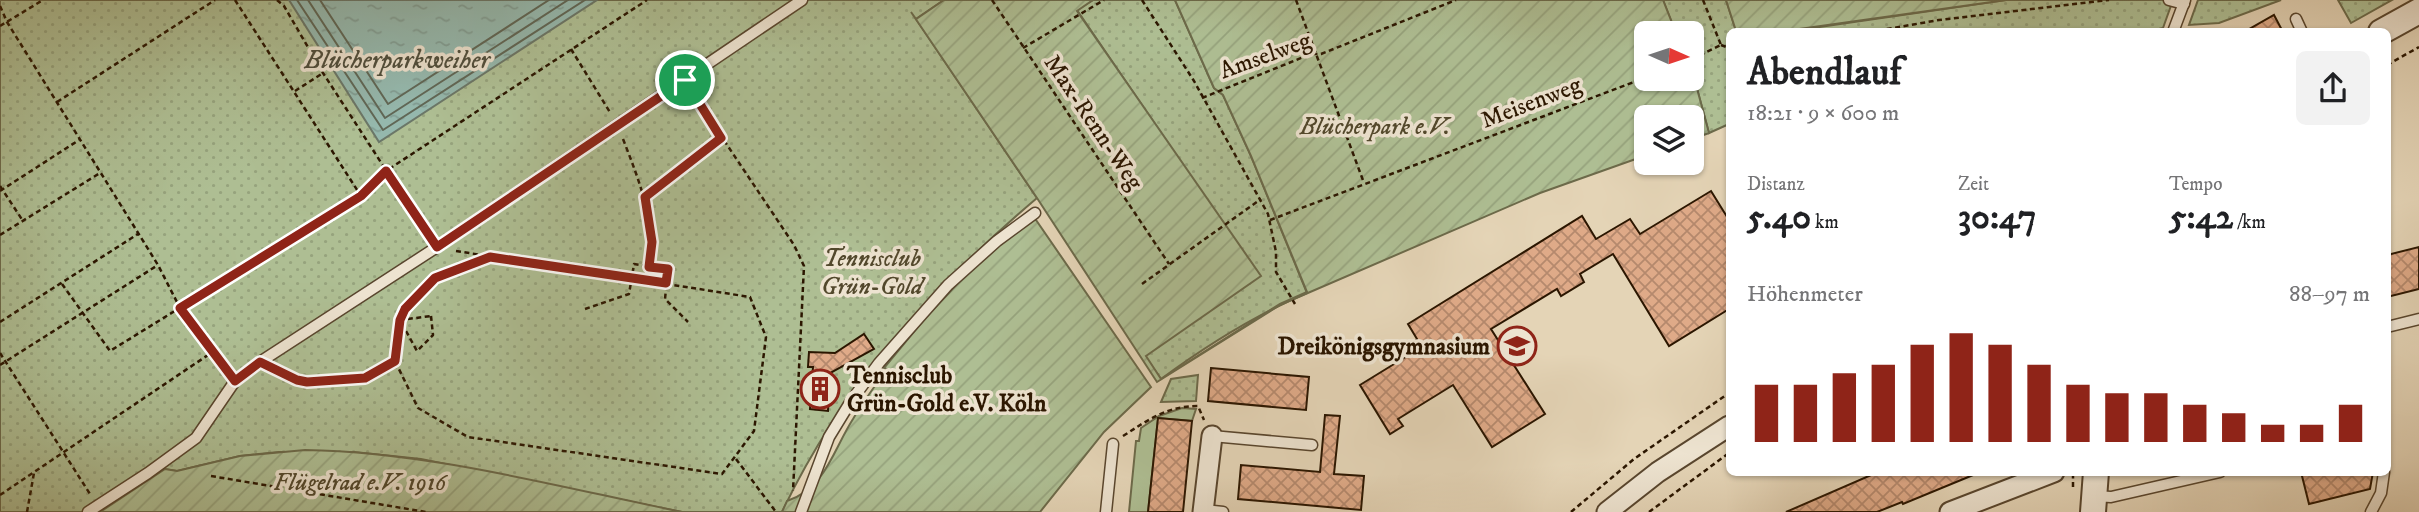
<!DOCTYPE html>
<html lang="de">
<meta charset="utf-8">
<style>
:root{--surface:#fff;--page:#f2f2f2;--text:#202124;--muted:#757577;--accent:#8f2418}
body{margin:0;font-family:"IM FELL DW Pica",serif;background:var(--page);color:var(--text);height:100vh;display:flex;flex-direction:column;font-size:26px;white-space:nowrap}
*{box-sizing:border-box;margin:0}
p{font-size:23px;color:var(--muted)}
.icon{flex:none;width:38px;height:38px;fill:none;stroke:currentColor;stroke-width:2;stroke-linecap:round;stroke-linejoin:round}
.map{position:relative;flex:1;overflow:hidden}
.panel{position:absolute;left:1726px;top:28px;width:665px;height:448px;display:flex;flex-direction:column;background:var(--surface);border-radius:10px;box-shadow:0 2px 5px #0004}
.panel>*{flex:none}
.needle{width:46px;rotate:93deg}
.tools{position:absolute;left:1634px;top:21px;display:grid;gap:14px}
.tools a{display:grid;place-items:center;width:70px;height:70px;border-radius:10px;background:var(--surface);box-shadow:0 2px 5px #0004;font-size:35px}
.pin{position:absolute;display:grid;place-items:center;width:60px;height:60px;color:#fff;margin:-30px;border:4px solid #fff;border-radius:50%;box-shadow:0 2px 7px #0007}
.round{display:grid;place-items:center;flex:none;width:74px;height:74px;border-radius:10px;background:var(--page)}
.summary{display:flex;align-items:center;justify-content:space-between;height:119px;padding:0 21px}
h1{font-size:38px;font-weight:700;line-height:52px}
.metrics{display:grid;grid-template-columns:repeat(3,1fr);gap:10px;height:119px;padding:7px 21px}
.metrics div{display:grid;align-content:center}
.metrics b{font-size:35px;font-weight:700}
.metrics small{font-size:19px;font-weight:400}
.metrics p{font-size:19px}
.chart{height:196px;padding:14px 21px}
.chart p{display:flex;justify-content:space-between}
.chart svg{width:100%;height:126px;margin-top:7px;stroke:var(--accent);stroke-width:6}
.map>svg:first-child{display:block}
.grass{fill:#aebe93;stroke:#6c6a4a;stroke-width:2}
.park{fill:url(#park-dots);stroke:#6c6a4a;stroke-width:2}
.garden{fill:url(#garden-furrows);stroke:#6c6a4a;stroke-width:2}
.water{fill:url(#water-ripples);stroke:#6b7768;stroke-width:2}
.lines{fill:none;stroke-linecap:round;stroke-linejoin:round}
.shore{stroke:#606756;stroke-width:2}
.building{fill:url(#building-cross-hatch);stroke:#2b1600;stroke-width:2}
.service-casing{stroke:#59462e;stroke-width:13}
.minor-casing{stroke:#59462e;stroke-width:23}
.tertiary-casing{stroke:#59462e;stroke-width:28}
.path{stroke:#2b1600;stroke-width:2.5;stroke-dasharray:5 3.5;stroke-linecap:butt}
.service{stroke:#ede3d0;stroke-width:10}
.minor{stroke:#ede3d0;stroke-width:19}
.tertiary{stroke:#ede3d0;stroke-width:24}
.route-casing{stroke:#fff;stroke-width:14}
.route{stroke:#8f2418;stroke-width:9}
.labels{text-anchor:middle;stroke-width:7;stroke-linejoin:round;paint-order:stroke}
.street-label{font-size:24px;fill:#2b1600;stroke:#ede3d0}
.park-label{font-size:24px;font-style:italic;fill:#52482c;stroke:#ede3d0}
.poi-label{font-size:24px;font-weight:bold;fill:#2b1600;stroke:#ede3d0;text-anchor:end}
.water-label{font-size:26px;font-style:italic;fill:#504f3d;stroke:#ede3d0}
</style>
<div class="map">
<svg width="2419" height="512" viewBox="0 0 2419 512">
<defs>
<pattern id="park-dots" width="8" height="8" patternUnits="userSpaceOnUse" patternTransform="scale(1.75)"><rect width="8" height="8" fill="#aebe93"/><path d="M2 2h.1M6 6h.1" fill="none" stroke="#96a37d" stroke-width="1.8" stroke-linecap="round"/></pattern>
<pattern id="garden-furrows" width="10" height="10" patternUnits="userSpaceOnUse" patternTransform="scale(1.75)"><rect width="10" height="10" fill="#aebe93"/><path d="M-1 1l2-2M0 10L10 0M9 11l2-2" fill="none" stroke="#96a37d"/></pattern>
<pattern id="water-ripples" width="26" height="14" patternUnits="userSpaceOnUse" patternTransform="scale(1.75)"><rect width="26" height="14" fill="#95b8ad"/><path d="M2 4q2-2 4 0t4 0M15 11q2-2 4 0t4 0" fill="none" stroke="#819d93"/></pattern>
<pattern id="building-cross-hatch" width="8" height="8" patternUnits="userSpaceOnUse" patternTransform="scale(1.75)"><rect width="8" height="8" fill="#dfaa88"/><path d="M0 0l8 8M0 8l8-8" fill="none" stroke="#b5896d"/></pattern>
</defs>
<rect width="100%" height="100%" fill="#e4d4b6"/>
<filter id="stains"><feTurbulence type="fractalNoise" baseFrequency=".00286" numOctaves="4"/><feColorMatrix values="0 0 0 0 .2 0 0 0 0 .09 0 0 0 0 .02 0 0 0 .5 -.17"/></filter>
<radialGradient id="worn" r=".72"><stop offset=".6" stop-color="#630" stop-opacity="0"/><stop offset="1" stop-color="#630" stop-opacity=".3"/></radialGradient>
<polygon class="grass" points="1182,408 1196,409 1192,421 1158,418 1148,512 1129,512 1136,441 1139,441 1141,428 1159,416"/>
<g class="park">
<path d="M 0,0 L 944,0 L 916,19 L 1037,198 C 930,289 843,384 782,512 L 682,512 L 421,459 L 354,452 L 279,452 L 240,456 L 177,471 L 165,469 L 100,512 L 0,512 Z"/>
<path d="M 1093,0 L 1175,0 L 1214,88 L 1223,95 L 1251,156 L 1307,293 C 1255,315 1207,345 1161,379 L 1145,356 L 1222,222 L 1077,10 Z"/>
<polygon points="1663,0 1726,0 1736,31 1729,32 1729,124 1709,133 1692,70 1692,33 1676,33"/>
<polygon points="2006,0 2173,0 2163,28 2150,31 1785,32"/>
<polygon points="2198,0 2281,0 2219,23 2189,25"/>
<polygon points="2338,0 2392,0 2351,23"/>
<polygon points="1198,375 1196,401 1161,402 1171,379"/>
</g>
<g class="garden">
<polygon points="944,0 1093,0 1077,11 1261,276 1146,356 1161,379 1280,304 1307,292 1251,156 1223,95 1214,88 1175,0 1663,0 1676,33 1647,33 1647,79 1692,79 1692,70 1709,133 1692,139 1692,117 1647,117 1647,155 1540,193 1280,305 1157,382 1037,198 911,12 916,19"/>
<polygon points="1726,0 2006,0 1785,31 1736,31"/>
<path d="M 1033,220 L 1036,220 L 1151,387 L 1104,432 L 1040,512 L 782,512 L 787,501 C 826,488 833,450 853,419 C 863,402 875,386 887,369 L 884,368 L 926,317 L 961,280 L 989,253 Z"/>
<path d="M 305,450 C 430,452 559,487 682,512 L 100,512 L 165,469 L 177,471 L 240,456 Z"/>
</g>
<polygon class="water" points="289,0 597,0 379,142"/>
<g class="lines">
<g class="shore">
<polyline points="297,0 383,130 585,0"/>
<polyline points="308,0 385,118 568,0"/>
<polyline points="320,0 388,104 549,0"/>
</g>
</g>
<g class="building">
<polygon points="2274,15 2283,32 2244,32"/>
<polygon points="1711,191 1729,220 1729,309 1669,346 1613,254 1580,274 1584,282 1561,296 1557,289 1491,329 1545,414 1492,447 1453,385 1398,419 1403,426 1390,434 1360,385 1412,353 1408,346 1417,339 1408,324 1582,216 1596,239 1630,219 1640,234"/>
<polygon points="2419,247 2419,289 2387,297 2387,255"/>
<polygon points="864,334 874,349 830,373 828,411 810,409 813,367 808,367 809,352 835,353"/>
<polygon points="1211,368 1309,377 1306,410 1208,401"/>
<polygon points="1325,415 1340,416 1334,474 1364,476 1361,510 1238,499 1241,465 1320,472"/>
<polygon points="1158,418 1192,421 1183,512 1148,512"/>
<polygon points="1878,472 1978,473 1903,504 1902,502 1877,512 1786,512"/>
<polygon points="2301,472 2373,472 2370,489 2309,504"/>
</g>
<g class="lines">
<defs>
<g id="service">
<polyline points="2169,0 2184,4"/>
<polyline points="2296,19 2302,32"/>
<polyline points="2173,32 2185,0"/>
<polyline points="2387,327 2419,319"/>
<polyline points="1212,436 1312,445"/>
<polyline points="2094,496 2111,497 2220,472"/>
<polyline points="1204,510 1223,512"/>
<polyline points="88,512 148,473 196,438 235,381 260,362 437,247 802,0"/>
<polyline points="801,512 829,437 851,401 879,363 948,285 997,241 1035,213"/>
<polyline points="1106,512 1113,444"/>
<polyline points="2371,512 2381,493 2384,472"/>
</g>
<g id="minor">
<polyline points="1203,512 1212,436"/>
<polyline points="1607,512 1658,472 1729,426"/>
<polyline points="1950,512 2054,472"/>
</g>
<g id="tertiary">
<polyline points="2381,32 2419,11"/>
<polyline points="2093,512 2096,472"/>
</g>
</defs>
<use href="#service" class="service-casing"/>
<use href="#minor" class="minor-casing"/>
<use href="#tertiary" class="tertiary-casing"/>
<g class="path">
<polyline points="235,0 361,196"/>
<polyline points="277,0 284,6 323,73 430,238"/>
<polyline points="992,0 1169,264"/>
<polyline points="1142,0 1194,81 1268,214 1276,252 1276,272 1295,304"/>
<polyline points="1296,0 1364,183"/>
<polyline points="1703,0 1721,45"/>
<polyline points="0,6 7,22 158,265 180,308 227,369"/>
<polyline points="0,26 43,0"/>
<polyline points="1870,32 1939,20 2109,0"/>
<polyline points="1721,45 1729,48"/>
<polyline points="1023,48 1104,0"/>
<polyline points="571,49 611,114"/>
<polyline points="1692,59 1721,45"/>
<polyline points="2387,65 2419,47"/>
<polyline points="295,91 323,73"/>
<polyline points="691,91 794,245 804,266 793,491"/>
<polyline points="1202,98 1311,54 1321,54 1456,0"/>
<polyline points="57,102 215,0"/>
<path d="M 623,139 C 640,183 655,219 649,267"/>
<polyline points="0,186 23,221"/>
<polyline points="0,191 79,140"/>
<polyline points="646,196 721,138"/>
<polyline points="1270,220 1647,77"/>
<polyline points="0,235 100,173"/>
<polyline points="456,251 750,297 766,337 754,431 722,474 468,437 418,408 395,361 400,320 405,309 435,278 490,257"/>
<polyline points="62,284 110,351 361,196 386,171 647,0"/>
<polyline points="1142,284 1261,199"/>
<polyline points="585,309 629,294 634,264 668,269 665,299 688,322"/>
<polygon points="431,316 433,335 417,351 400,320"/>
<polyline points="0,322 138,234"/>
<polyline points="0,353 90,494"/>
<polyline points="0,365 158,265"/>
<polyline points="272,368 297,380 308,382 365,378 394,361"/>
<path d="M 1123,436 C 1148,420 1167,406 1198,406 L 1204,420"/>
<polyline points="736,459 776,512"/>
<polyline points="211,476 426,512"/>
<polyline points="2073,487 2073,472"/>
<polyline points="0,495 214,351"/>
<polyline points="27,512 34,473"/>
<polyline points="1571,512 1634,459 1729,393"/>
<polyline points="1649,512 1729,453"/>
</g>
<use href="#service" class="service"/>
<use href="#minor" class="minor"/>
<use href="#tertiary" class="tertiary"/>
</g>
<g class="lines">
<defs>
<polygon id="route" points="685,80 721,138 645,197 652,242 649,267 668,269 666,283 490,257 435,278 405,309 400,320 395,361 365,378 307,382 297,380 260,362 235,381 180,308 361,196 386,171 437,247"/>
</defs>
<use href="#route" class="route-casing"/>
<use href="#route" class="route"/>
</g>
<defs>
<symbol id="school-ring" viewBox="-11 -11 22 22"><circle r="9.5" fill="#ede3d0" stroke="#8f2418" stroke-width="1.5"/><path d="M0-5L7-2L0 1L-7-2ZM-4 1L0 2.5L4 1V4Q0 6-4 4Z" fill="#8f2418"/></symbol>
<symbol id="building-ring" viewBox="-11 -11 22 22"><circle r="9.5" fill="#ede3d0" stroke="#8f2418" stroke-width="1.5"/><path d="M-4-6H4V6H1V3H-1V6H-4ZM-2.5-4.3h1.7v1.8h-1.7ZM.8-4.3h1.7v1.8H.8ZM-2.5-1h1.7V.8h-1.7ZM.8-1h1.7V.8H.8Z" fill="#8f2418"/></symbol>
</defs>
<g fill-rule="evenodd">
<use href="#school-ring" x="1495" y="324" width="44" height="44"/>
<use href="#building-ring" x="798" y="367" width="44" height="44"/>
</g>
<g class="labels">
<g class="street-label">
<text transform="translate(1265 55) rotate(-20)" y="8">Amselweg</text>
<text transform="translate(1531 102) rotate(-21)" y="8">Meisenweg</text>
<text transform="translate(1094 122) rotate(56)" y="8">Max-Renn-Weg</text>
</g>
<g class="park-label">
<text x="1375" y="134">Blücherpark e.V.</text>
<text x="872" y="266">Tennisclub<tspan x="872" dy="28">Grün-Gold</tspan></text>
<text x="360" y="490">Flügelrad e.V. 1916</text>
</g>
<g class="poi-label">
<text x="1490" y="354">Dreikönigsgymnasium</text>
<text x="847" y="383" text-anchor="start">Tennisclub<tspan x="847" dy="28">Grün-Gold e.V. Köln</tspan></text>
</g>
<g class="water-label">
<text x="397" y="68">Blücherparkweiher</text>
</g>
</g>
<rect width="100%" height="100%" filter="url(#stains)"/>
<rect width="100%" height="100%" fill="url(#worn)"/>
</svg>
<div class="tools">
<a><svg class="needle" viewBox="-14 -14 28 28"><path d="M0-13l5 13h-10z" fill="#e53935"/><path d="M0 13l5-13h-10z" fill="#757577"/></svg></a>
<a><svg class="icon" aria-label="layers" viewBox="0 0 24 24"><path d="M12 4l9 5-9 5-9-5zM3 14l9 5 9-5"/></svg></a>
</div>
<div class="pin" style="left:685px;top:80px;background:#1e9e55"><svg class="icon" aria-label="arrive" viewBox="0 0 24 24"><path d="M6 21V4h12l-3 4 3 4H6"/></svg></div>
<section class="panel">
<div class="summary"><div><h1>Abendlauf</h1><p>18:21 · 9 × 600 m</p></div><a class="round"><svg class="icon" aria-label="share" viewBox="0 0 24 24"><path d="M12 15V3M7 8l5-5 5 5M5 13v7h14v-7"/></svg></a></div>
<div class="metrics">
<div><p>Distanz</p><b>5.40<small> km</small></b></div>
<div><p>Zeit</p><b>30:47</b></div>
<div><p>Tempo</p><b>5:42<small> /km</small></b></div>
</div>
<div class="chart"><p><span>Höhenmeter</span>88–97 m</p>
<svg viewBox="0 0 160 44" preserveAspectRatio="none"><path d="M5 44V24M15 44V24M25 44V20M35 44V17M45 44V10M55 44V6M65 44V10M75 44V17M85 44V24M95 44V27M105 44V27M115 44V31M125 44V34M135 44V38M145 44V38M155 44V31"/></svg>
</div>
</section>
</div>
